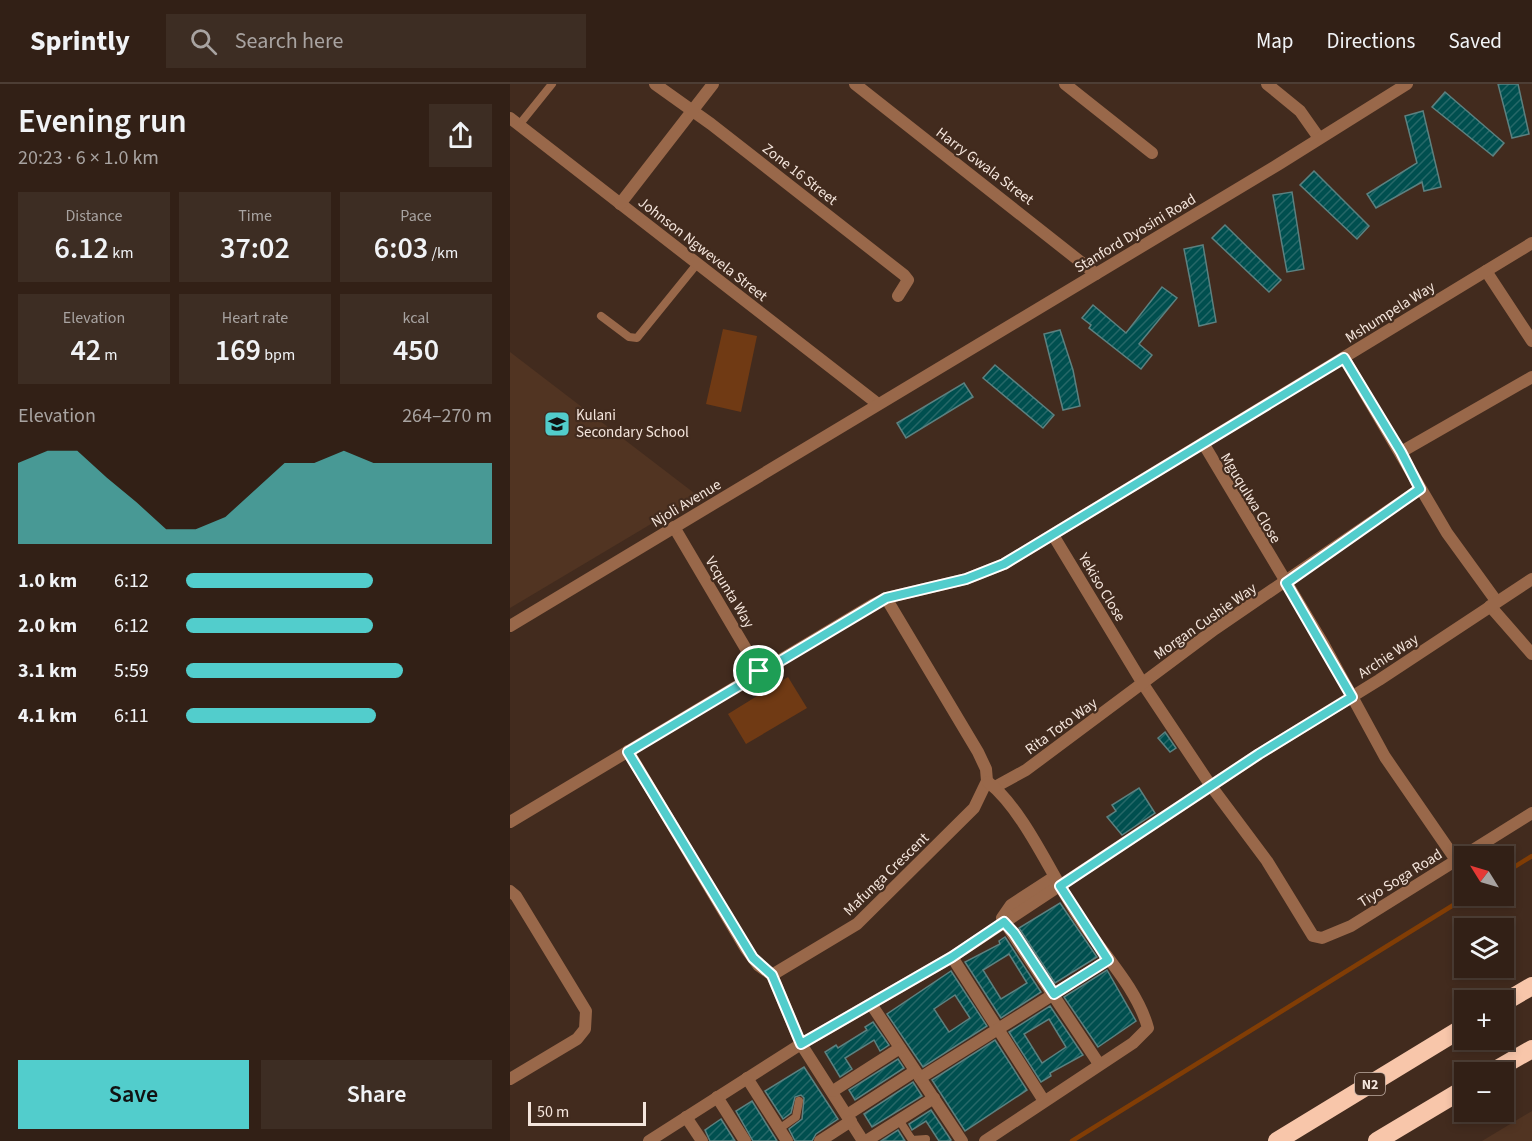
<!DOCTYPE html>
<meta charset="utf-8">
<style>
:root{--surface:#322016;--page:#3d2d23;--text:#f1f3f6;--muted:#a8a3a1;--line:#4d3e35;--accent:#52cdcc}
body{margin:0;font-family:"Source Sans 3",sans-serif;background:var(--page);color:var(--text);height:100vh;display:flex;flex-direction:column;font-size:22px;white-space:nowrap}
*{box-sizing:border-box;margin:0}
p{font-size:20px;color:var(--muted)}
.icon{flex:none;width:33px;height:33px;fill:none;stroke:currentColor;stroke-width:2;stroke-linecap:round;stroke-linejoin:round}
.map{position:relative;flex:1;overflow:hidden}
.panel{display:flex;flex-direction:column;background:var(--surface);width:510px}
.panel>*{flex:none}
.needle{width:39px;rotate:307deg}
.tools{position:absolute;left:944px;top:762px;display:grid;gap:12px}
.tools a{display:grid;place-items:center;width:60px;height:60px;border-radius:0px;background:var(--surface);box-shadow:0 3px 9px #0003,0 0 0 2px var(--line);font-size:30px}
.scale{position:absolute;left:18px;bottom:15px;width:118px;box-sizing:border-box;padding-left:6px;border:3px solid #f4e5dc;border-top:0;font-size:16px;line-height:21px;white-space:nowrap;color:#f4e5dc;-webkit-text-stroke:4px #422b1e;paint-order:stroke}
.pin{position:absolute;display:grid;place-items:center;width:51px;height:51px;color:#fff;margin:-26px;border:3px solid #fff;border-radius:50%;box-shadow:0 2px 6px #0007}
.round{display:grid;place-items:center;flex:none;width:63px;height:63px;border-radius:0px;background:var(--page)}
.summary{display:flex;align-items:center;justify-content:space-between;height:102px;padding:0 18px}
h1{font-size:33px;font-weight:600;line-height:45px}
.metrics{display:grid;grid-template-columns:repeat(3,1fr);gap:9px;height:102px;padding:6px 18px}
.metrics div{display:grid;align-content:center;border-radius:0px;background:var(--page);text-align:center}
.metrics b{font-size:30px;font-weight:600}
.metrics small{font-size:16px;font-weight:400}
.metrics p{font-size:16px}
.chart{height:168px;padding:12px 18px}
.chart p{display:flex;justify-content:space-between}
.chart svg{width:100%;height:108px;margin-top:6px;fill:var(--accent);opacity:.7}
.button{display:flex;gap:12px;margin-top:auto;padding:12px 18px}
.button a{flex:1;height:69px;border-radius:0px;background:var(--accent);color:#111;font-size:24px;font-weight:600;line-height:69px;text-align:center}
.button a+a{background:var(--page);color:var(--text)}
ul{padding:0 18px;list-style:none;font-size:20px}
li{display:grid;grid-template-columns:96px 72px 1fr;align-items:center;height:45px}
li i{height:15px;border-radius:8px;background:var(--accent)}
header{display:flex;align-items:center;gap:36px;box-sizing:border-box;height:84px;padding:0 30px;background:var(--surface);border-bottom:2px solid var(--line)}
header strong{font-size:28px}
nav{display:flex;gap:33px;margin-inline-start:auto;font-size:21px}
.search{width:420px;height:54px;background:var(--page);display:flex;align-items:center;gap:15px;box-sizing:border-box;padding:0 21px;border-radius:0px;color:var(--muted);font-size:22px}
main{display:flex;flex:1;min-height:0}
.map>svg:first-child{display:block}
.built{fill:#513422}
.pitch{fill:#703a14}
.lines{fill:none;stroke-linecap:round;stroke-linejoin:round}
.stream{stroke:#813d05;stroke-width:4.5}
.building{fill:url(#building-hatch);stroke:#5c8180;stroke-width:1.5;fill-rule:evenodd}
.lane{stroke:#99684a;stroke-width:8}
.street{stroke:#99684a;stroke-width:12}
.highway{stroke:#f8c6aa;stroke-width:18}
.route-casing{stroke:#fff;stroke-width:12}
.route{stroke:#52cdcc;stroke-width:8}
.labels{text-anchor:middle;stroke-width:4.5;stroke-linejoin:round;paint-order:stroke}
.shield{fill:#422b1e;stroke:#bfada3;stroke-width:1.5}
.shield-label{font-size:14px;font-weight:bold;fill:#f4e5dc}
.street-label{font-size:15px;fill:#f4e5dc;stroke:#422b1e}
.poi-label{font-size:15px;fill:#f4e5dc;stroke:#422b1e;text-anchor:start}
</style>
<header>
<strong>Sprintly</strong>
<div class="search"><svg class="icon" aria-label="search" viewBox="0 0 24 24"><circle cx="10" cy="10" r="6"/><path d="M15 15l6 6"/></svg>Search here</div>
<nav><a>Map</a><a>Directions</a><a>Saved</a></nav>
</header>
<main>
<section class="panel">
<div class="summary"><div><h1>Evening run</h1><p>20:23 · 6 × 1.0 km</p></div><a class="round"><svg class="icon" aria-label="share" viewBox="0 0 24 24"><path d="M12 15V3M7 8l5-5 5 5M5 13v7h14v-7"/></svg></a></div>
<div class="metrics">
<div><p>Distance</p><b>6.12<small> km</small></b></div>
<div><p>Time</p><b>37:02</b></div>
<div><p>Pace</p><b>6:03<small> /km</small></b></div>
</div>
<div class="metrics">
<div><p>Elevation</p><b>42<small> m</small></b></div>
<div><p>Heart rate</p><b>169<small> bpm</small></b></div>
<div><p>kcal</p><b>450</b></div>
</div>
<div class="chart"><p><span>Elevation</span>264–270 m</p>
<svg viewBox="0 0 160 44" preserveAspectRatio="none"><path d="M0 44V11L10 6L20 6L30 17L40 27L50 38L60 38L70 33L80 22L90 11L100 11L110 6L120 11L130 11L140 11L150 11L160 11V44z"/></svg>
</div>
<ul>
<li><b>1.0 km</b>6:12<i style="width:61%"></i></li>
<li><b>2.0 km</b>6:12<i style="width:61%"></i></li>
<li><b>3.1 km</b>5:59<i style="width:71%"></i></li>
<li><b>4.1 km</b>6:11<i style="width:62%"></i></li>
</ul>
<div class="button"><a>Save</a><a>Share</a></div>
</section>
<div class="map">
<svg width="1022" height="1057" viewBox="0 0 1022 1057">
<defs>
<pattern id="building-hatch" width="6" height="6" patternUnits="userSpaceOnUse" patternTransform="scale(1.5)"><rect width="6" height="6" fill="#004f4f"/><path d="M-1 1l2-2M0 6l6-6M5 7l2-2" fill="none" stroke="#266868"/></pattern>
</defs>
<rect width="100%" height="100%" fill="#422b1e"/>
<g class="built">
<polygon points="0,268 188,412 0,524"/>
<polygon points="1022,1027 1022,1057 972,1057"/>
</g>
<g class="pitch">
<polygon points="213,245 247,252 231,328 196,320"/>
<polygon points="278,593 297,624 236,660 218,630"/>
</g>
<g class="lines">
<g class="stream">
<polyline points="993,790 1022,772"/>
<polyline points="562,1057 958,812"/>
</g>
</g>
<g class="building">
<polygon points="988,0 1008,0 1019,50 1002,54"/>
<polygon points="935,8 994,59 983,72 922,23"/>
<polygon points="913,27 931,103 914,107 912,98 866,124 857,110 907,79 895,32"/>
<polygon points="804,87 859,142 847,155 790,101"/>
<polygon points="782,108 794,185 777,188 763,111"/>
<polygon points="715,141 771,196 759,208 702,154"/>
<polygon points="693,161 706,238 689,242 674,165"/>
<polygon points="652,203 667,214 629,260 642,271 631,285 579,244 581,241 572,234 583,221 616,249"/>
<polygon points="550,246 563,286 570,322 553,326 534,250"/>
<polygon points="485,281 544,331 533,344 473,294"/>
<polygon points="454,299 463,313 396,354 387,339"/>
<polygon points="655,648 666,664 660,668 648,654"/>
<polygon points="629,704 645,729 612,751 597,733 606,727 602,721"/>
<polygon points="550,819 587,873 545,899 509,844"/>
<path d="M 495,853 L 531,908 L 491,934 L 455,878 L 490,860 L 489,857 ZM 499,870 L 517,899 L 491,915 L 473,886 Z"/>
<polygon points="597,886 626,937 588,963 554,913"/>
<path d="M 441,887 L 477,942 L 413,983 L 377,930 ZM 445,911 L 460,934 L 439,948 L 424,925 Z"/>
<path d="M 540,922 L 573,971 L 540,989 L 541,992 L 531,998 L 499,948 ZM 539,935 L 556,963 L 532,979 L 514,950 Z"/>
<polygon points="363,938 379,961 370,967 364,956 335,974 342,985 330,993 315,968 326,961 328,964 357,946 355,943"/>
<polygon points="485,956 517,1006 455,1047 422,996"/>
<polygon points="388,975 394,984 345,1016 339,1006"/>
<polygon points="294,983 328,1035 306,1050 302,1057 285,1057 279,1045 292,1035 294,1014 291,1011 285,1013 281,1029 273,1035 255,1007"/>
<polygon points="403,998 412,1012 362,1043 354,1030"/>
<polygon points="242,1017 267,1057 243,1057 226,1027"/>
<polygon points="421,1026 441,1056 439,1057 429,1057 416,1037 402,1046 399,1040"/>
<polygon points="211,1035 225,1057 200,1057 195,1046"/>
<polygon points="388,1046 395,1057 371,1057"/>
</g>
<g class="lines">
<g class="lane">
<polyline points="9,41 42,0"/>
<polyline points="91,232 119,253 127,254 187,180"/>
<polyline points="389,1036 402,1056 416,1055"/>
<polyline points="269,1045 286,1033 289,1017"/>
</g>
<g class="street">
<polyline points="145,0 201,40 394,191 398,196 388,212"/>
<polyline points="345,0 586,190"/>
<polyline points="555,0 642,69"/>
<polyline points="757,0 790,27 809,54"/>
<polyline points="0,34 368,320"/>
<polyline points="110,120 203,0"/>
<polyline points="976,187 1022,257"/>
<polyline points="834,274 937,449 987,518"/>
<polyline points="693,359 814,561 875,673 946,776"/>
<polyline points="891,368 1022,293"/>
<polyline points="164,443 249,587"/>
<polyline points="543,451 633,600 701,702 757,777 803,852 812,854 841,842 1022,729"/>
<polyline points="980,522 1022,570"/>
<polyline points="0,542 769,80 897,0"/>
<polyline points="118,667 236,865 248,881 262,891 347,840 464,724 477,697 476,685 468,668 376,514"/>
<polyline points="485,703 516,686 705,545 910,405"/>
<polyline points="0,738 364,520 376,514 456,495 494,480 1022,159"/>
<polyline points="544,793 501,821 492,834 589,980"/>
<polyline points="0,807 6,812 76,927 75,945 67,955 0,995"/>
<polyline points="442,873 534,1017"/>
<polyline points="262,891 291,960 353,1057"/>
<polyline points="361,920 452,1057"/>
<polyline points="237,994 277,1057"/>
<polyline points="410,994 598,876"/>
<polyline points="323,1007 390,964"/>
<polyline points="207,1013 235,1057"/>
<polyline points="337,1031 405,987"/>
<polyline points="176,1033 192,1057"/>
<polyline points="139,1057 291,960 442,873 749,670 869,596 1022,495"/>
<polyline points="310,1057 341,1037"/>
<polyline points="356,1057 424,1014"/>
<path d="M 475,1057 L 623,959 L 638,944 C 627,904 592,869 570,835 C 543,795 515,727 478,698"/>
</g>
<g class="highway">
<polyline points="993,919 1022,902"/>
<polyline points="982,988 1022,965"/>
<polyline points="767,1057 954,943"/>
<polyline points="867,1057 954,1005"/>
</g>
</g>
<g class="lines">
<defs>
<polygon id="route" points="834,274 891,368 910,405 776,499 842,613 749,670 550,802 598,876 544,910 504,849 494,838 442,873 291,960 262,891 243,874 118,668 376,514 456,495 494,480"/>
</defs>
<use href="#route" class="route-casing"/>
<use href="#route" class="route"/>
</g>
<defs>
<symbol id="school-square" viewBox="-11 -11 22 22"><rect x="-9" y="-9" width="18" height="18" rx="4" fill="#52cdcc" stroke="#422b1e"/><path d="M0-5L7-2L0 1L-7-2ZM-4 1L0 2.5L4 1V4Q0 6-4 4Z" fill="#111"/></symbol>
</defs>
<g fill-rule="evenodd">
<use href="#school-square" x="32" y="325" width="30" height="30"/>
</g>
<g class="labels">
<rect class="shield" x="845" y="989" width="30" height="22" rx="4.5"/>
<g class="shield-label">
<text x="860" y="1005">N2</text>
</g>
<g class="street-label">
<text transform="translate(475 82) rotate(37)" y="5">Harry Gwala Street</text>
<text transform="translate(290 90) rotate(38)" y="5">Zone 16 Street</text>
<text transform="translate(625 149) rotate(-31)" y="5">Stanford Dyosini Road</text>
<text transform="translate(193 165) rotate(38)" y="5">Johnson Ngwevela Street</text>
<text transform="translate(880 228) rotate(-32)" y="5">Mshumpela Way</text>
<text transform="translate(741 414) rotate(59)" y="5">Mguqulwa Close</text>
<text transform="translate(176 419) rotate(-31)" y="5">Njoli Avenue</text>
<text transform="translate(592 503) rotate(59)" y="5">Yekiso Close</text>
<text transform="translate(220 508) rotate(59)" y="5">Vcqunta Way</text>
<text transform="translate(695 537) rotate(-35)" y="5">Morgan Cushie Way</text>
<text transform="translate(878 572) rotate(-33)" y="5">Archie Way</text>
<text transform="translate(551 642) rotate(-36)" y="5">Rita Toto Way</text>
<text transform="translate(376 790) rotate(-44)" y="5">Mafunga Crescent</text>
<text transform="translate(890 794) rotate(-32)" y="5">Tiyo Soga Road</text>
</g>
<g class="poi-label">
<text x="66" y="336">Kulani<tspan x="66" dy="17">Secondary School</tspan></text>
</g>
</g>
</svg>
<div class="tools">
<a><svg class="needle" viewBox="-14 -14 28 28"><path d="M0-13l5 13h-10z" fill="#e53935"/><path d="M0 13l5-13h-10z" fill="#a8a3a1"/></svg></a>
<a><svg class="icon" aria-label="layers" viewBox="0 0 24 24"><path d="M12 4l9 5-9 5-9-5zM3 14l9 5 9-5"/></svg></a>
<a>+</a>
<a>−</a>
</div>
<div class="scale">50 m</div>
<div class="pin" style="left:249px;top:587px;background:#1e9e55"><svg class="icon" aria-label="arrive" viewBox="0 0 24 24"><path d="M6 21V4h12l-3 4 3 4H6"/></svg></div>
</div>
</main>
